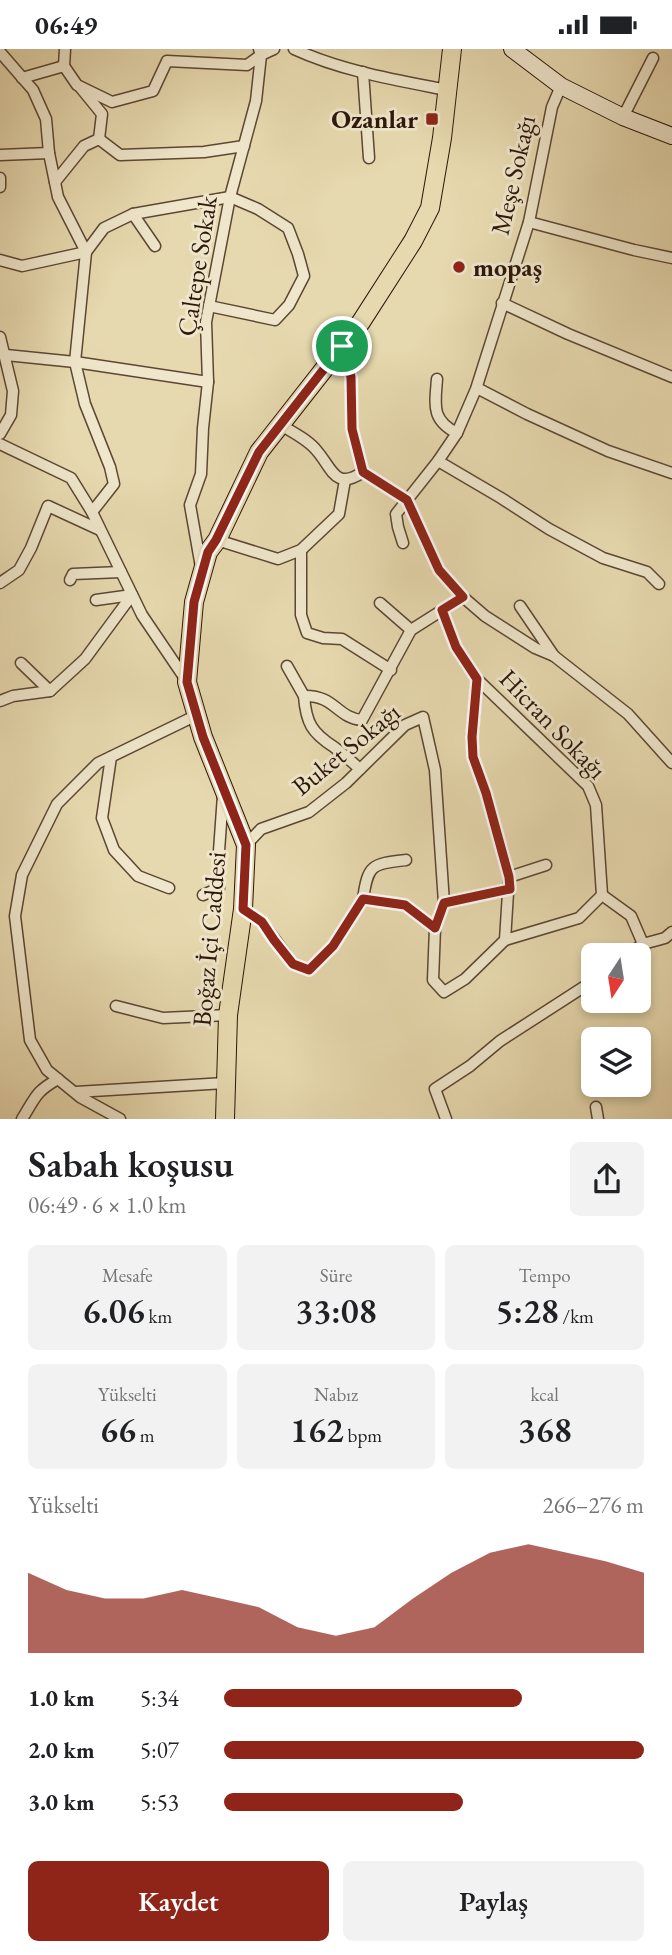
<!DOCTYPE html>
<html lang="tr">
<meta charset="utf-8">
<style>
:root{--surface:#fff;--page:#f2f2f2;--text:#202124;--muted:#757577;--accent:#8f2418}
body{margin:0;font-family:"EB Garamond",serif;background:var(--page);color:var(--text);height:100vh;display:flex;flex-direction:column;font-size:26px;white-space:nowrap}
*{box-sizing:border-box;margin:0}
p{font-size:23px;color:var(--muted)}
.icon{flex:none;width:38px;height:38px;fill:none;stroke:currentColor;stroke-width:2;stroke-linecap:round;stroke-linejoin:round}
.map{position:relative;height:1070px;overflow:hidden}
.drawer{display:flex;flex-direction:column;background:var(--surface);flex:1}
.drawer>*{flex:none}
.needle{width:46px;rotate:192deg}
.controls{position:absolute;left:581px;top:894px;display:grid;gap:14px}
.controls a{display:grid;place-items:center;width:70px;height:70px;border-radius:10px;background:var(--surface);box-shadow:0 4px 10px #0003;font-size:35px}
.pin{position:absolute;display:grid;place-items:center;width:60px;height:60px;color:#fff;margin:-30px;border:4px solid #fff;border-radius:50%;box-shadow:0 2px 7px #0007}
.round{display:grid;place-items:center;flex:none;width:74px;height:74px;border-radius:10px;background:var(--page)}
.headline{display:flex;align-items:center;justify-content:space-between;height:119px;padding:0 28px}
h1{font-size:38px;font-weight:600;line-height:52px}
.stats{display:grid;grid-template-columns:repeat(3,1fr);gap:10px;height:119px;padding:7px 28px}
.stats div{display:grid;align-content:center;border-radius:10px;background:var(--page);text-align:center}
.stats b{font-size:35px;font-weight:600}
.stats small{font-size:19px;font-weight:400}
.stats p{font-size:19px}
.chart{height:196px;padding:14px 28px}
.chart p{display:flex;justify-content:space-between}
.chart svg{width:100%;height:126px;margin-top:7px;fill:var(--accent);opacity:.7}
.cta{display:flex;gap:14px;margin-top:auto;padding:14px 28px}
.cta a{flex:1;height:80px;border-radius:10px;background:var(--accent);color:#fff;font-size:28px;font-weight:600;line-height:80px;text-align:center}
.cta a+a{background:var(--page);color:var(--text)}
ul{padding:0 28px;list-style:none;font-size:23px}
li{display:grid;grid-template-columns:112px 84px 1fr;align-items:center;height:52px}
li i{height:18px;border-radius:9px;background:var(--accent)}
.status{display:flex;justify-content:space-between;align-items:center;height:49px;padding:0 35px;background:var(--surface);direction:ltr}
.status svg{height:19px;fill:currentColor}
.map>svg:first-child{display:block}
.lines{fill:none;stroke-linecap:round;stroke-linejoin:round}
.street-casing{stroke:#5c4734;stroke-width:13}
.secondary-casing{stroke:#2d160b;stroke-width:18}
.primary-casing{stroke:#2d160b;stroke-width:20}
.street{stroke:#efe6cb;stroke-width:10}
.secondary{stroke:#efe6cb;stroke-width:16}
.primary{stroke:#e7d9af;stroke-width:18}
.route-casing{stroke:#fff;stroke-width:14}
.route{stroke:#8f2418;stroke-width:9}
.poi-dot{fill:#8f2418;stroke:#efe6cb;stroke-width:2.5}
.labels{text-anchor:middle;stroke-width:6;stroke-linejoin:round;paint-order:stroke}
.poi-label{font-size:26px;font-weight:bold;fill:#2d160b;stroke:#efe6cb;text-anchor:end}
.street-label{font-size:26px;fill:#2d160b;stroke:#efe6cb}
</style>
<div class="status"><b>06:49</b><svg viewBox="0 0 49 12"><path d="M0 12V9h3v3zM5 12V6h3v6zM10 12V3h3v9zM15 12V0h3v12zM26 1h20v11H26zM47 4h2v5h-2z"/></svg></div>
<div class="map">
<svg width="672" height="1070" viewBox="0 0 672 1070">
<rect width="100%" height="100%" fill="#e7d9af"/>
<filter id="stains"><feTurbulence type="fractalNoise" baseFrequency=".00286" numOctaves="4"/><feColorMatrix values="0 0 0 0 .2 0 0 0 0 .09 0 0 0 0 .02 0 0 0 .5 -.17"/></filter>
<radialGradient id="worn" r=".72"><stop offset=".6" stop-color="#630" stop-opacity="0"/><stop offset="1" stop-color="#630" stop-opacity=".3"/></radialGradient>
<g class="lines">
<defs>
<g id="street">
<polyline points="65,0 64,17 77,36 112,53 153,42 167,12 247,16 261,6 274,0"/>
<path d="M 294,0 C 342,22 396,31 447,41"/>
<polyline points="0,3 33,41 46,70 49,104 58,148 86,203 75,313 85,355 110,418 114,435 92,463"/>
<polyline points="363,23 369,109"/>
<polyline points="22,29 64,17"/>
<polyline points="80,38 102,65 99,90"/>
<polyline points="623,68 653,9"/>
<polyline points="0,106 49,104"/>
<polyline points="0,129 0,138"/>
<polyline points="55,133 84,97 99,90 120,106 204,103 244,97"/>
<polyline points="133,165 155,197"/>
<polyline points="529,173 634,201 672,209"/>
<polyline points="0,211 22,217 86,203 104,179 133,165 230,148 258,160 288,179 298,205 304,227 289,256 275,271 209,257"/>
<polyline points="502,254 568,285 672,328"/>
<polyline points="0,288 13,342 11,366 0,385"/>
<polyline points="342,297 351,328 352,380 363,423 407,451 439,521 463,548 485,567 535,599 554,607 628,665 672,714"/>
<polyline points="6,306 75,313 208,333"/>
<path d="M 437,330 C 435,356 431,371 457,384"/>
<polyline points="477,339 527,365 608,402 672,424"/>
<path d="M 281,376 C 292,383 309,391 317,402 C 332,419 335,442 363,423"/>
<polyline points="0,395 71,429 92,463 142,566 186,631"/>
<polyline points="438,412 501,449 549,480 603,509 647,523 659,535"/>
<polyline points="217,491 278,510 301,501 339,465 345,431"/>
<polyline points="403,494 398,478 396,465 438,412 457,384 476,340 529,173 552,58 561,37"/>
<polyline points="301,501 301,566 307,584 323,589 342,590 391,621"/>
<polyline points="201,518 190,456 201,425 203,379 208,333 206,273 230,148 256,52 261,6 259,0"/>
<polyline points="70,531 73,525 121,523"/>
<polyline points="0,534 19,521 31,499 48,457 100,481"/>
<polyline points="96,551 132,546"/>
<polyline points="380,554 411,581"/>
<polyline points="520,557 554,607"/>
<polyline points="442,561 456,598 477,630 588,737 596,756 602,846 579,869 505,891"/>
<polyline points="21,614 50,642"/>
<polyline points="287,617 304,647"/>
<polyline points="0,652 13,647 50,642 85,610 132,546"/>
<polyline points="111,708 102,769 114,801 138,827 169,839"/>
<path d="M 360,720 C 352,713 343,705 334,698 C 312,684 306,674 304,647 C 335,646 337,669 362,671 L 411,581 L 463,548"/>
<polyline points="246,796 261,780 309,763 346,734 405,676 423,668 435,721 444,854 435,879 433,931 444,943 465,930 505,891 509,828 486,744 473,708 472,688 477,630"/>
<polyline points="509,828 546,816"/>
<polyline points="203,846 219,839 219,802 223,746"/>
<polyline points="602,846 631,867 643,895 628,906"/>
<path d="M 363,850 C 368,815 372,815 406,811"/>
<polyline points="444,854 510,840"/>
<polyline points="243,860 262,873 293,915 309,921 333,897 363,850 405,856 435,879"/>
<polyline points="643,895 665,889 672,883"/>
<polyline points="116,957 163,969 228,966"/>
<polyline points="76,1043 225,1034"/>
<polyline points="596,1058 598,1070"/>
<path d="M 22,1070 C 36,1048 35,1043 58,1030"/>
<polyline points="120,1070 80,1048 47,1021 30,991 15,867 22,826 57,755 98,714 197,666"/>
<polyline points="446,1070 435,1040 470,1017 500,992 593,932"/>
</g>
<polyline id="secondary" points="512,0 561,37 623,68 672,87"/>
<polyline id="primary" points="225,1070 228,966 243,860 246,796 203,688 187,633 194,553 208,503 217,491 259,403 361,273 413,192 430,159 442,89 452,0"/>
</defs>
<use href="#street" class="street-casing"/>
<use href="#secondary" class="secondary-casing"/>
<use href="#primary" class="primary-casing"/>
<use href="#street" class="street"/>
<use href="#secondary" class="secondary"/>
<use href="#primary" class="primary"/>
</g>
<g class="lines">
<defs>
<polygon id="route" points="342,297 351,328 352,380 363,423 407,451 439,521 463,548 442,561 456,598 477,630 472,688 473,708 486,744 509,828 510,840 444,854 435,879 405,856 363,850 333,897 309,921 293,915 274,891 262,873 243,860 246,796 203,688 187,633 194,553 208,503 216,491 259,403"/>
</defs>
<use href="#route" class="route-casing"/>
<use href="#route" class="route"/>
</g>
<g class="poi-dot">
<rect x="425" y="63" width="14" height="14" rx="3.5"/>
<circle cx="459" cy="218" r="7"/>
</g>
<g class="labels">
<g class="poi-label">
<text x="418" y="79">Ozanlar</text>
<text x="473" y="227" text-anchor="start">mopaş</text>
</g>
<g class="street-label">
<text transform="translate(513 126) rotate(-77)" y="9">Meşe Sokağı</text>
<text transform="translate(197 217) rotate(-81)" y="9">Çaltepe Sokak</text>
<text transform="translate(553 675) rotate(46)" y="9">Hicran Sokağı</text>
<text transform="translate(346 700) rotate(-39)" y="9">Buket Sokağı</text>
<text transform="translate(209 890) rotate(-85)" y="9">Boğaz İçi Caddesi</text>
</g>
</g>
<rect width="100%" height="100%" filter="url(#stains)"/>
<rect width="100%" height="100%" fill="url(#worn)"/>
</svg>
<div class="controls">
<a><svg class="needle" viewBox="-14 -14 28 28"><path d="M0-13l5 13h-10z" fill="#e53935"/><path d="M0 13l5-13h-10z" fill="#757577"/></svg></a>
<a><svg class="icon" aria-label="layers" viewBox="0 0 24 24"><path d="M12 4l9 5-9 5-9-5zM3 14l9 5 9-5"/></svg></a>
</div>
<div class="pin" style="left:342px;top:297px;background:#1e9e55"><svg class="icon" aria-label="arrive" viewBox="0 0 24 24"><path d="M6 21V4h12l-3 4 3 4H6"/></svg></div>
</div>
<section class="drawer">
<div class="headline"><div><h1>Sabah koşusu</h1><p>06:49 · 6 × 1.0 km</p></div><a class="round"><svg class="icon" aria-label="share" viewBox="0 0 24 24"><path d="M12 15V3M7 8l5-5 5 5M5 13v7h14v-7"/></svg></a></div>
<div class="stats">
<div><p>Mesafe</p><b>6.06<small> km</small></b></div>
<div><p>Süre</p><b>33:08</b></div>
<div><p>Tempo</p><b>5:28<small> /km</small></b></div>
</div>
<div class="stats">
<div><p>Yükselti</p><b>66<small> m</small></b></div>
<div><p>Nabız</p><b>162<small> bpm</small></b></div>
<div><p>kcal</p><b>368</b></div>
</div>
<div class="chart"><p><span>Yükselti</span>266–276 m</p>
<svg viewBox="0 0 160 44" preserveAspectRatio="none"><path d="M0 44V16L10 22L20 25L30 25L40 22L50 25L60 28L70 35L80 38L90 35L100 25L110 16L120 9L130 6L140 9L150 12L160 16V44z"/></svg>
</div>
<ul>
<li><b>1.0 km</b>5:34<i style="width:71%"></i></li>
<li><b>2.0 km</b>5:07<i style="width:100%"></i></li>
<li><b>3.0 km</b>5:53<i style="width:57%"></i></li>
</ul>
<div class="cta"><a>Kaydet</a><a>Paylaş</a></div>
</section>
